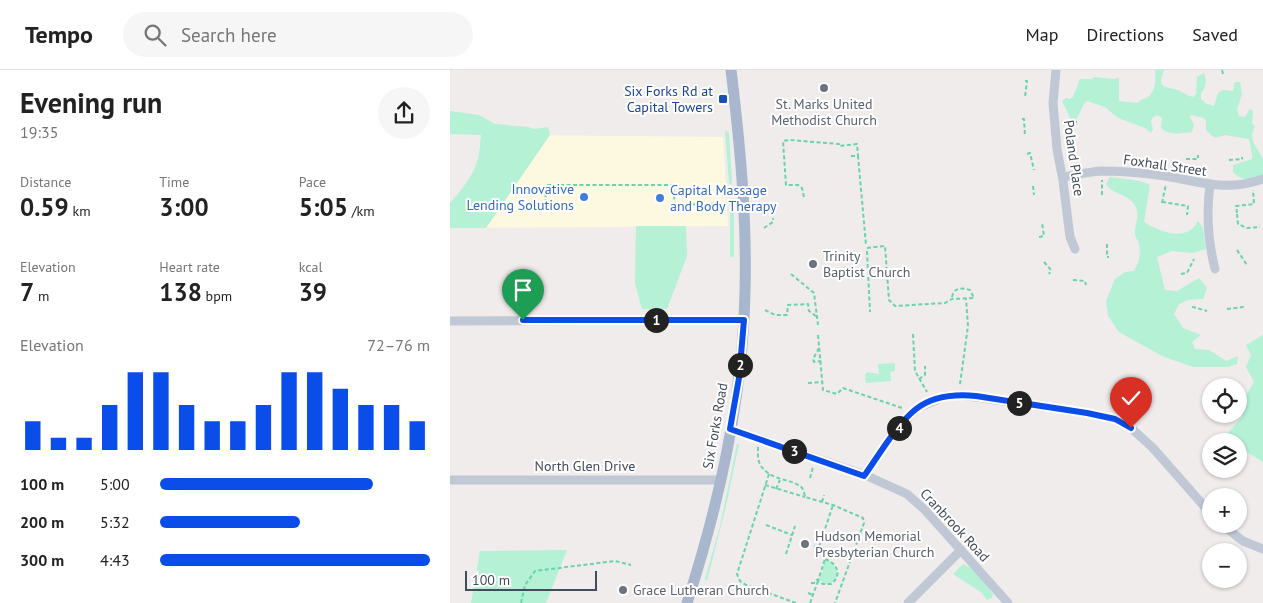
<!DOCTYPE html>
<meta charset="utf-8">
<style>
:root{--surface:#fff;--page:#f6f6f6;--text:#222;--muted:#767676;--line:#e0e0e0;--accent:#0b4de9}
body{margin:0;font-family:"PT Sans",sans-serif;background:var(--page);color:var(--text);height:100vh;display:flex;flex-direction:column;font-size:19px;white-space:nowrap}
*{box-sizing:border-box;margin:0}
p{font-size:16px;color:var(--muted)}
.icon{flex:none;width:28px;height:28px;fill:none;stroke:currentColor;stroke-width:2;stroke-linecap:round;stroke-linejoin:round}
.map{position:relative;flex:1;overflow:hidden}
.panel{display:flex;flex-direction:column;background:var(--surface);width:450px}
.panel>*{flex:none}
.controls{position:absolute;left:752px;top:308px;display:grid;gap:10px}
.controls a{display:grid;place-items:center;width:45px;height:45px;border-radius:50%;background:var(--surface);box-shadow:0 1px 4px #0004;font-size:25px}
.scale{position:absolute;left:15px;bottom:12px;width:132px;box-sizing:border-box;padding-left:5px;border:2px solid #434c5a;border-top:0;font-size:14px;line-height:18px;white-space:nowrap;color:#434c5a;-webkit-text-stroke:4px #fff;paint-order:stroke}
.pin{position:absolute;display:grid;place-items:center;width:42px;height:42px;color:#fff;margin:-51px -21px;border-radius:50% 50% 50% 0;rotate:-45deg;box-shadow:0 0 5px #0007}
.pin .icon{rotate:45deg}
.km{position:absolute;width:25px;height:25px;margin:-12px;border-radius:50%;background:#222;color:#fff;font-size:14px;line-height:25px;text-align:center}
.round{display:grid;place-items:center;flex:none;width:52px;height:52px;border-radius:26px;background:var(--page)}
.summary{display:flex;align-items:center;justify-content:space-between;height:85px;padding:0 20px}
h1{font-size:28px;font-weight:600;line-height:38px}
.figures{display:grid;grid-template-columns:repeat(3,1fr);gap:8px;height:85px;padding:5px 20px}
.figures div{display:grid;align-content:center}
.figures b{font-size:25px;font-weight:600}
.figures small{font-size:14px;font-weight:400}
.figures p{font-size:14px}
.chart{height:140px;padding:10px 20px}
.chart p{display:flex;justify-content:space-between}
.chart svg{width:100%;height:90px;margin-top:5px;stroke:var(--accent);stroke-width:6}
ul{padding:0 20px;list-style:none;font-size:16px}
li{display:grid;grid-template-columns:80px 60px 1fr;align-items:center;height:38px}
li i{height:12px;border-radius:6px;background:var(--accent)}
header{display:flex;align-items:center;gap:30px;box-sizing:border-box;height:70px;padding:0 25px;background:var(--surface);border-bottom:1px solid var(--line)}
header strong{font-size:24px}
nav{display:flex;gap:28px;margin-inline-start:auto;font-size:18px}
.search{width:350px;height:45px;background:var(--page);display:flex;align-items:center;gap:12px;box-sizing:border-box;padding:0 18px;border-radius:28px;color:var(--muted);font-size:19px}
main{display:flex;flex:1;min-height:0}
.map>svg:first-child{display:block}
.commercial{fill:#fdf9e1}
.green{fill:#b4f1d5}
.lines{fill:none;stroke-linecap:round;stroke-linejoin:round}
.path{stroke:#6ad2ad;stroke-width:2;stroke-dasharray:4 2.5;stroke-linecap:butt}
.minor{stroke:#c0c8d5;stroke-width:9}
.major{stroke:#a8b6ce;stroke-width:11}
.route-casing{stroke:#fff;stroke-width:10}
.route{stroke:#0b4de9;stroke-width:6}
.worship-dot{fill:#6b7280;stroke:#fff;stroke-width:2}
.transit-dot{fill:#1a4fb4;stroke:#fff;stroke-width:2}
.shop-dot{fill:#3f7fe0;stroke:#fff;stroke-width:2}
.labels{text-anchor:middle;stroke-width:4;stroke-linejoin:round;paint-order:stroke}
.transit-label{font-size:14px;fill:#164399;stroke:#fff;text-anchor:end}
.worship-label{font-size:14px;fill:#5b616d;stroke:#fff;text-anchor:start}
.street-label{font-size:14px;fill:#434c5a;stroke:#fff}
.shop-label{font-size:14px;fill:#366cbe;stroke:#fff;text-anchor:end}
</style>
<header>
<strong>Tempo</strong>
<div class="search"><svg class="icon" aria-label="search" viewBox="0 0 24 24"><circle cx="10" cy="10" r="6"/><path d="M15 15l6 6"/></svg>Search here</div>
<nav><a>Map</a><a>Directions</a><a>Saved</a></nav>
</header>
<main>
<section class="panel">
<div class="summary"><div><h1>Evening run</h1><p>19:35</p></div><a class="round"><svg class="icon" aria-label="share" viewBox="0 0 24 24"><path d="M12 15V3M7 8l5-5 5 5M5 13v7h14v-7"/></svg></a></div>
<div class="figures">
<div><p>Distance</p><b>0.59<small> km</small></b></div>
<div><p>Time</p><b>3:00</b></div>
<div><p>Pace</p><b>5:05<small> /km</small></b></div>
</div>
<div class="figures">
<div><p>Elevation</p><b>7<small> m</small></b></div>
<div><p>Heart rate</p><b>138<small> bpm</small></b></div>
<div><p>kcal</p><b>39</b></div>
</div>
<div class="chart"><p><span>Elevation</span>72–76 m</p>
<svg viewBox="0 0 160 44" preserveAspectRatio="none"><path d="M5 44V30M15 44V38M25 44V38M35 44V22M45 44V6M55 44V6M65 44V22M75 44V30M85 44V30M95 44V22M105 44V6M115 44V6M125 44V14M135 44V22M145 44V22M155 44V30"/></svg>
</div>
<ul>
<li><b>100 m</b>5:00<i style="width:79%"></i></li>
<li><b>200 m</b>5:32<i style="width:52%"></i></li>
<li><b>300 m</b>4:43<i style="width:100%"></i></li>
</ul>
</section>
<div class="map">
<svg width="813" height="533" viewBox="0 0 813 533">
<rect width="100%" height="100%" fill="#efeceb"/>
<polygon class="commercial" points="73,65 273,67 278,156 9,158"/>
<g class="green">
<path d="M 705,0 L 714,0 L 711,10 L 712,15 C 718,19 725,18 732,22 C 736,24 738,26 743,27 L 746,24 L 747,7 L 754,3 C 757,9 756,19 751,23 L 751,29 L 757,34 L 764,36 L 768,23 L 773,20 L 783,21 L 785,12 L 790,12 L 792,24 L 787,39 L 789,46 L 795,47 L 800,39 L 803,41 L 802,54 L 805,56 L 802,64 L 803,72 L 813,89 L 813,105 C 799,110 795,113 783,102 L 783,95 L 802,89 L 802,84 L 799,69 L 775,65 C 764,68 766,70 756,60 L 756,52 L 754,48 L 741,45 L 740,47 L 744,55 L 742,62 C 731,63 719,66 711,58 L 712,48 L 707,45 L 702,48 L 701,52 L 703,59 L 701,63 L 695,58 L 668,48 L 655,37 L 637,31 C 631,36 631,44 625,50 L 621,50 L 612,31 L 616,28 L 619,29 L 623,27 L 630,9 L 642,9 L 644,7 L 663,9 L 669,8 L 669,31 L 688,33 C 691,28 693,30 698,27 C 706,21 706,9 705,0 Z"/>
<path d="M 0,41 L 29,45 L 45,54 L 78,57 L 84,59 L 98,57 L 100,65 L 36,158 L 0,158 L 0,133 C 11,121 24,105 28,89 C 30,81 30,73 31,65 L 0,64 Z"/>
<polygon points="275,60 279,63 282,112 281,114 279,114"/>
<path d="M 660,107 L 690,111 L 700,115 L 694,152 C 710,162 737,173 748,151 L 753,158 L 756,179 L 742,183 L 722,181 L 707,187 L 715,220 L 727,221 L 749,208 L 757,218 L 753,229 L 738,230 L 729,234 L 724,244 L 733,258 L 751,265 L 742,272 L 745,279 L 759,280 L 776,291 L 788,286 L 787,294 L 778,297 L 743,297 L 712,286 L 669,262 L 658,246 L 656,231 L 665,209 L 675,202 L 684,201 C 689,192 692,182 688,171 C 687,169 685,167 685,164 C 684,153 692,145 684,134 C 676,123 663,125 656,114 Z"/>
<polygon points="282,135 284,138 284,186 283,187 280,187 280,136"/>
<polygon points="186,156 236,156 237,186 217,239 192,239 185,213"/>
<polygon points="813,265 813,392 797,382 789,379 789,371 780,371 777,364 792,347 794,335 789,332 789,321 795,327 804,312 796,297 801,285 796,275"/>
<polygon points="445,293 445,301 440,302 441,311 416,313 415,305 417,302 429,304 428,294"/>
<polygon points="287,374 289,374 276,436 257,511 255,509 270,456"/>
<polygon points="117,480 96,533 21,533 30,481"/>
<path d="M 376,489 C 387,495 392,505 380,514 L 373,513 L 369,509 L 373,501 L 374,491 Z"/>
<polygon points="513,494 525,500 543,524 542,528 537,530 532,523 503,504"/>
</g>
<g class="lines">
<g class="path">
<polyline points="772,0 773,4"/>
<polyline points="575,11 577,11 575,27"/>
<polyline points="572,49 574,49 575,66"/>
<polyline points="612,51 627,52"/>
<polyline points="577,84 580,83 584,100"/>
<polyline points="401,86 408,86 416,175"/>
<polyline points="736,89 748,89 748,85"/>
<polyline points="779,90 792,89 792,87"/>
<polyline points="583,116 584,125"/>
<polyline points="652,125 652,110"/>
<polyline points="354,127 352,118 348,115 336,115 333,71 340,70 389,74 389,76 407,74 408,86"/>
<polyline points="712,132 738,136 737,145"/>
<polyline points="712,133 716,114"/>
<polyline points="95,140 96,115 223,115 225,135 279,133"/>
<polyline points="787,143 786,136 804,134 803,120"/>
<polyline points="787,144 788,154 797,158 810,157"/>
<polyline points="314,158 323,152 323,148"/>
<polyline points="589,167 594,166 592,153"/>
<polyline points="657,174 657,187 659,187"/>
<path d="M 417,178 L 435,176 L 439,230 L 445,236 L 495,233 L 502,229 L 524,228 L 520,220 C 511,217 502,218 502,229"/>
<polyline points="787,180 797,195"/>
<polyline points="417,181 420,242"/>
<polyline points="594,192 601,200 599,204"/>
<polyline points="341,204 364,223 368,255"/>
<polyline points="731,204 737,203 744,189"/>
<polyline points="623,210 635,211 636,215"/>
<polyline points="743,238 743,237 757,241"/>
<polyline points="777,239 793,237 794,239"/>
<polyline points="315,240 325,245 337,245 338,235 358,234 359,241 367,247"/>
<polyline points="463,264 465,301 477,322"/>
<polyline points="368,265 373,320 387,324 393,318 452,338"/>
<polyline points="369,278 363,289 364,292 371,291"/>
<polyline points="469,309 475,305 475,296"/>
<polyline points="358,313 373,312"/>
<polyline points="510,314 518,256 516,229"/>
<path d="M 308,377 C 308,383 307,390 311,396 C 322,411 338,408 350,416 C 354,419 354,423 355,427 L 383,435 L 413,448 L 414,453 L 385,533"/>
<polyline points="319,404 287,504 290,511 296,515 346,533"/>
<polyline points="360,408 363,397"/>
<polyline points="315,415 355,427"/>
<polyline points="326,419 330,410"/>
<polyline points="372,432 374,425"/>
<polyline points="316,455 342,465"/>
<polyline points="364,476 400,488"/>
<polyline points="369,477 383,435"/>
<polyline points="336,484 345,456"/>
<polyline points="368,486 370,479"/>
<path d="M 375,489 C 387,493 393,505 381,514 L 373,514 L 368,511 Z"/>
<polyline points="361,513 364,513 368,509"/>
<polyline points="358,523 363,525"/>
<polyline points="71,533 75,515 85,501 165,491 181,495"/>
<polyline points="360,533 368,511"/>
</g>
<g class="minor">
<polyline points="606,0 603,33 607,79 613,111 620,167 625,179"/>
<path d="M 613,107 C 625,105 638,102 651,101 C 672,101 694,103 715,106 C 751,112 777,122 813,109"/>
<path d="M 760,115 C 756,144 758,171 765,199"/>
<polyline points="0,251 294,250"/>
<polyline points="280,359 415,405 457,424 475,440 558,533"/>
<polyline points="415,405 439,369 467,338 496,326 511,325 637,343 665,349 681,358 703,378 761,444"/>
<polyline points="0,410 270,410"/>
<polyline points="771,454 793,471 813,479"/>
<polyline points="458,533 511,480"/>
</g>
<path class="major" d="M 237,533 C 269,434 293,326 295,222 C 297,148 290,74 281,0"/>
</g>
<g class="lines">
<defs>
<path id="route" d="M 73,250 L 294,250 L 289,308 L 280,359 L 414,406 C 429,385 447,354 466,339 C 483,326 506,324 526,326 L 637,343 L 665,349 L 681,358"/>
</defs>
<use href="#route" class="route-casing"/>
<use href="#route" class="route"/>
</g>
<g class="worship-dot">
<circle cx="374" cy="18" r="5"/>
<circle cx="363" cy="194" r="5"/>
<circle cx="355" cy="474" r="5"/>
<circle cx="173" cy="520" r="5"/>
</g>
<rect class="transit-dot" x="268" y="24" width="10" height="10" rx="2.5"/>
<g class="shop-dot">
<circle cx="134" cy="127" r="5"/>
<circle cx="210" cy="128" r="5"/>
</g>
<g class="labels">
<g class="transit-label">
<text x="263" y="26">Six Forks Rd at<tspan x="263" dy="16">Capital Towers</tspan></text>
</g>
<g class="worship-label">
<text x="374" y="39" text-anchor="middle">St. Marks United<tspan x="374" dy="16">Methodist Church</tspan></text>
<text x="373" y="191">Trinity<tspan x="373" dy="16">Baptist Church</tspan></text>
<text x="365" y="471">Hudson Memorial<tspan x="365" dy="16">Presbyterian Church</tspan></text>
<text x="183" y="525">Grace Lutheran Church</text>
</g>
<g class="street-label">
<text transform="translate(624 88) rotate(82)" y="5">Poland Place</text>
<text transform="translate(715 95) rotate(8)" y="5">Foxhall Street</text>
<text transform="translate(265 356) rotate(-80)" y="5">Six Forks Road</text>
<text x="135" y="401">North Glen Drive</text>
<text transform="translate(505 455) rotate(47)" y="5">Cranbrook Road</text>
</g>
<g class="shop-label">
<text x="124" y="124">Innovative<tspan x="124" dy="16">Lending Solutions</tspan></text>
<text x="220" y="125" text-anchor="start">Capital Massage<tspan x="220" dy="16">and Body Therapy</tspan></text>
</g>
</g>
</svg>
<div class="controls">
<a><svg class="icon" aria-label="locate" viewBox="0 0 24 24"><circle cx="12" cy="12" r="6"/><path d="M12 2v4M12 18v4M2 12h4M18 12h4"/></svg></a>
<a><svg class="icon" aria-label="layers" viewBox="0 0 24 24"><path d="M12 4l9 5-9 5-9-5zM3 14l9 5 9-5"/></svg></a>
<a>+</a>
<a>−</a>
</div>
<div class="scale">100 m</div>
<div class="pin" style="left:73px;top:250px;background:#1e9e55"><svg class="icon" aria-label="arrive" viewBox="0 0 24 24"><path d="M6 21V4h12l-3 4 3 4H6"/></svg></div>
<div class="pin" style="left:681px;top:358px;background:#d93025"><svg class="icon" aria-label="check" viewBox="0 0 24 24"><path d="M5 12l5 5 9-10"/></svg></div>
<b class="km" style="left:206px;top:250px">1</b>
<b class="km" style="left:290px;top:295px">2</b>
<b class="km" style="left:344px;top:381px">3</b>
<b class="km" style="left:449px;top:358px">4</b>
<b class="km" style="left:569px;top:333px">5</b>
</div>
</main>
